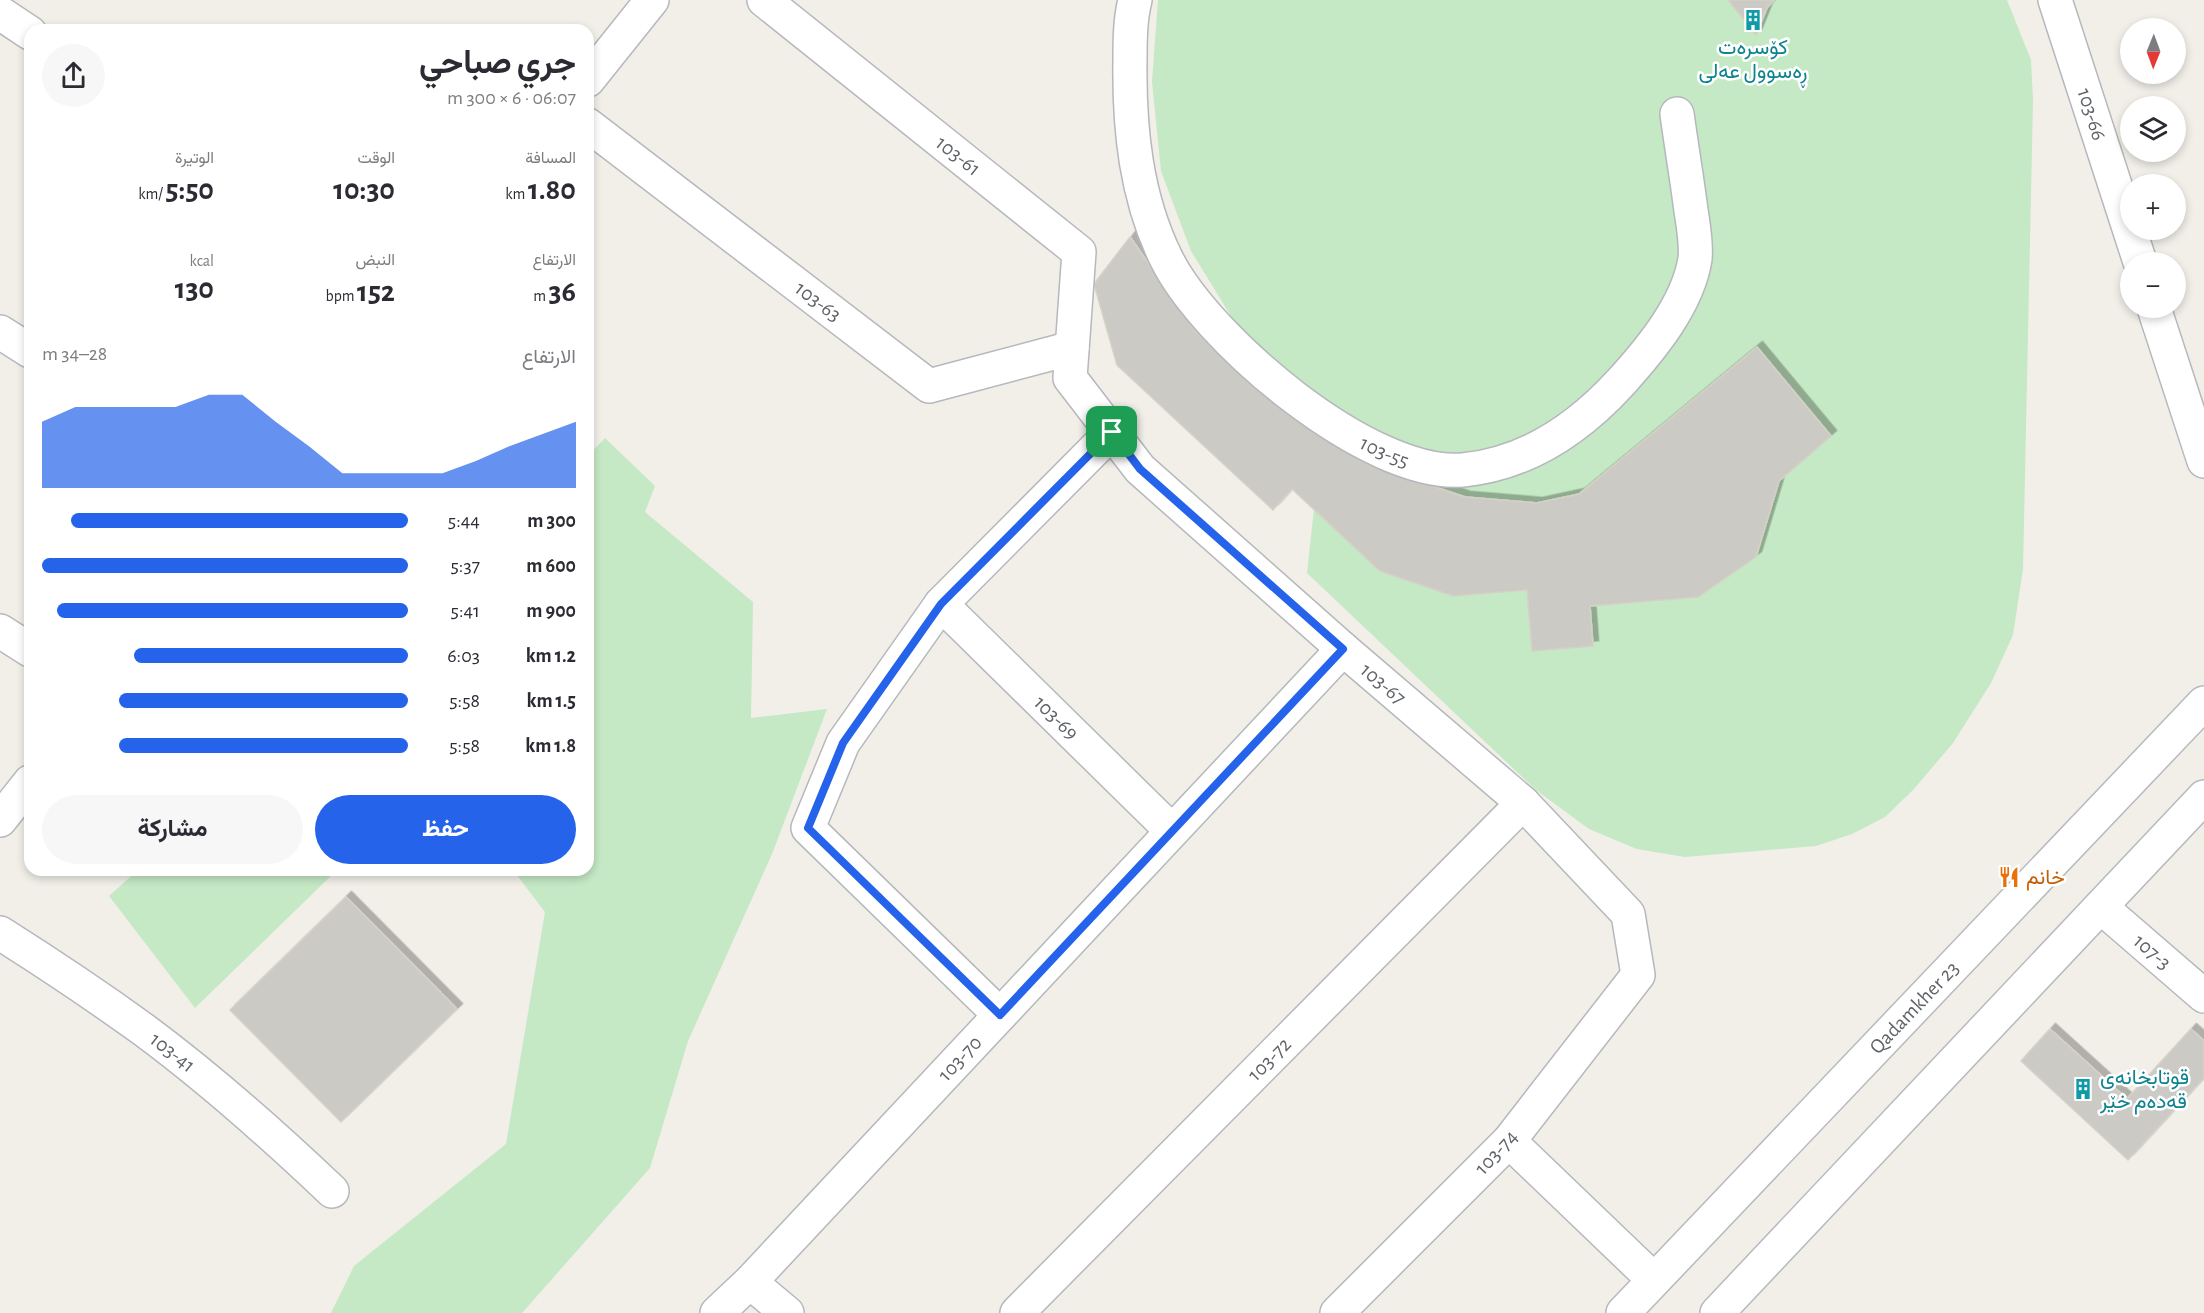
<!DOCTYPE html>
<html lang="ar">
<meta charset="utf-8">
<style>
:root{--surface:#fff;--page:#f7f7f7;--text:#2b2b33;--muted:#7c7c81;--accent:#2563eb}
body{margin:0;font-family:"Alegreya Sans",Vazirmatn,sans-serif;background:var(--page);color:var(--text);direction:rtl;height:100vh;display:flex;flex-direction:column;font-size:22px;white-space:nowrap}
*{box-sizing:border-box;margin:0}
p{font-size:20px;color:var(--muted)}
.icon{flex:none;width:33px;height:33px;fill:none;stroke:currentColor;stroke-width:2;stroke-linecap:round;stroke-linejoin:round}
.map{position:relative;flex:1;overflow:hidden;direction:ltr}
.sheet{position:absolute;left:24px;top:24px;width:570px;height:852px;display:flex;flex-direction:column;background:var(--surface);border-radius:18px;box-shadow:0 3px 9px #0003;direction:rtl}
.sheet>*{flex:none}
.needle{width:39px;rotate:181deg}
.controls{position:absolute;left:2120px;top:18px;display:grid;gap:12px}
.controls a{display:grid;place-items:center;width:66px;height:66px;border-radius:50%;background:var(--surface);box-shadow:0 3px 9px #0003;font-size:30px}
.pin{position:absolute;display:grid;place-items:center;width:51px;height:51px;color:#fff;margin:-26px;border-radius:12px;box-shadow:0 3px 9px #0006}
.round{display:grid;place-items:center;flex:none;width:63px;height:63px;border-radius:32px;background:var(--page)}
.head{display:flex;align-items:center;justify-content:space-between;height:102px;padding:0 18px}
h1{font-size:33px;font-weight:700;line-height:45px}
.metrics{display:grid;grid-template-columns:repeat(3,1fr);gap:9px;height:102px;padding:6px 18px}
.metrics div{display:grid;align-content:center}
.metrics b{font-size:30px;font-weight:700}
.metrics small{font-size:16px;font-weight:400}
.metrics p{font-size:16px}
.chart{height:168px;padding:12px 18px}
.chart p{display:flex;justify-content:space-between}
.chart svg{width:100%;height:108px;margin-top:6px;fill:var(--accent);opacity:.7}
.button{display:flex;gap:12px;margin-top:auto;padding:12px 18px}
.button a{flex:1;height:69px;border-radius:36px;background:var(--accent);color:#fff;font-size:24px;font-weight:700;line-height:69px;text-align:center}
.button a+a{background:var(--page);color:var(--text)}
ul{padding:0 18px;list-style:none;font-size:20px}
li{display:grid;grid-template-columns:96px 72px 1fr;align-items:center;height:45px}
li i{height:15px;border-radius:8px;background:var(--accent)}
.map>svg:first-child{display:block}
.green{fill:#c5e8c5}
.building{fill:#cccac5;stroke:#d6d1c6;stroke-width:1.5;filter:url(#shadow)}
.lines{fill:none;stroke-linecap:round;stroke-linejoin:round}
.minor-casing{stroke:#b5b8bc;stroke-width:36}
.secondary-casing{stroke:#b6babf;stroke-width:36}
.minor{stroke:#fff;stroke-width:33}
.secondary{stroke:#fff;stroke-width:33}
.route-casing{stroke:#fff;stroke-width:12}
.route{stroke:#2563eb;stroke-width:8}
.labels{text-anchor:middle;stroke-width:5;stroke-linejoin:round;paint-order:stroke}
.culture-label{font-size:21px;fill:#0d838f;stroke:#fff}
.street-label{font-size:21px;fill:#5f6368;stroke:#fff}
.food-label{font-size:21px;fill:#c56008;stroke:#fff;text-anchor:start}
</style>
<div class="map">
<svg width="2204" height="1313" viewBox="0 0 2204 1313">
<defs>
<filter id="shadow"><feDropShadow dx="5.5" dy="-5.5" stdDeviation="0" flood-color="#0004"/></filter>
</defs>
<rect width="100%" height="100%" fill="#f1efe8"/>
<g class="green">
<polygon points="1158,0 2007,0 2031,60 2033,100 2023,569 2013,635 1991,683 1953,743 1913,790 1885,817 1852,834 1816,846 1685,857 1637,849 1589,829 1536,790 1307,573 1318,472 1290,377 1234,321 1191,251 1161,171 1152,82"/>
<polygon points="605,438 655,486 645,512 753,602 751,718 827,709 772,854 688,1041 650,1168 522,1313 331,1313 354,1266 506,1144 545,912 513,870 588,870 588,456"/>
<polygon points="138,870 337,870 195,1008 109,896"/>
</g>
<g class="building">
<polygon points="1728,0 1774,0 1767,8 1756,35"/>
<polygon points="1130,237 1195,331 1282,409 1370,465 1465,497 1537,503 1579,494 1757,347 1831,436 1779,481 1756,557 1698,597 1590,606 1593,646 1532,651 1527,590 1453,596 1380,571 1292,489 1273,510 1117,365 1094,284"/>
<polygon points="346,897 457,1009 341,1122 230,1010"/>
<polygon points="2050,1029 2127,1099 2191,1029 2204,1041 2204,1078 2128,1160 2021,1061"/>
</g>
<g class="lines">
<defs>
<g id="minor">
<path id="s1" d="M 764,0 L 1079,252 L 1070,378 L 1140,469 L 1343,649 L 1523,803 L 1628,914 L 1638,975 L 1509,1141 L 1337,1313"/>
<path id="s2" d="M 1135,0 C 1130,20 1130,41 1130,61 C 1129,129 1136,197 1166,258 C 1205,338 1369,478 1463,470 C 1526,464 1579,428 1621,382 C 1651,349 1688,304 1695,259 C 1697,241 1692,220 1690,203 C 1686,173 1681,143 1677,114"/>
<path id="s3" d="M 2055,0 L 2140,262"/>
<polyline points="0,13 30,33"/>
<polyline points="588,80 652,0"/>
<path id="s4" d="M 588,125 L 929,386 L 1072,348"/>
<polyline points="2154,308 2204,461"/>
<polyline points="0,332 30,351"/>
<path id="s5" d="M 941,604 L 1172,831"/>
<polyline points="0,631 30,650"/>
<polyline points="0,820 30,782"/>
<path id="s6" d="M 2101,907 L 2204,996"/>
<path id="s7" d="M 0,933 C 49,964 97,996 144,1030 C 210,1079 272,1134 332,1191"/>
<polyline points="1000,1015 808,828 843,743 941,604 1112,432"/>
<polyline points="1509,1141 1654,1280"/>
<polyline points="750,1282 787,1313"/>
<path id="s8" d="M 717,1313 L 750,1282 L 1343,649"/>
<path id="s9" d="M 1017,1313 L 1523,803"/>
</g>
<g id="secondary">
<path id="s10" d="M 1623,1313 L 2204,703"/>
<polyline points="1717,1313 2204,797"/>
</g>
</defs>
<use href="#minor" class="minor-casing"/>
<use href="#secondary" class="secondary-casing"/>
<use href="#minor" class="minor"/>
<use href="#secondary" class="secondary"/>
</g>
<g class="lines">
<defs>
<polygon id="route" points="1112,432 1140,469 1343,649 1000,1015 808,828 843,743 941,604"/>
</defs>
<use href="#route" class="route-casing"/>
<use href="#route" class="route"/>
</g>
<defs>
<symbol id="building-bare" viewBox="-9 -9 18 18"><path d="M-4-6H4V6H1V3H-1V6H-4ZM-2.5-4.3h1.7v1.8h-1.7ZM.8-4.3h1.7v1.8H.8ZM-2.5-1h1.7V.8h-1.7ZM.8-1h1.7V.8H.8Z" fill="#0f9aa8" stroke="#fff" stroke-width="2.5" paint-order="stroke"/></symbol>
<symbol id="restaurant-bare" viewBox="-9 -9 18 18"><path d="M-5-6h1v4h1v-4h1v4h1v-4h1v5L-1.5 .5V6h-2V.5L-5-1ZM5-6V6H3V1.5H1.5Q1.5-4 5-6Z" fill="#e8710a" stroke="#fff" stroke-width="2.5" paint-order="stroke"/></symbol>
</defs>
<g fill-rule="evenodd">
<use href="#building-bare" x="1738" y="5" width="30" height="30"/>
<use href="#restaurant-bare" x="1994" y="862" width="30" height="30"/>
<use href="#building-bare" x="2068" y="1074" width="30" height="30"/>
</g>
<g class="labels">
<g class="culture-label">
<text x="1753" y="54">کۆسرەت<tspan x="1753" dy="24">ڕەسوول عەلی</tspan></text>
<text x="2100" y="1084" text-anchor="start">قوتابخانەی<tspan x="2100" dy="24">قەدەم خێر</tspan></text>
</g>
<g class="street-label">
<text dy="7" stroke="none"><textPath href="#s3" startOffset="120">103-66</textPath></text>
<text dy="7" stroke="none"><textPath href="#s1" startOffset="249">103-61</textPath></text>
<text dy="7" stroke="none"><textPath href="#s4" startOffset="290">103-63</textPath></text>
<text dy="7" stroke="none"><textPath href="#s2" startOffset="560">103-55</textPath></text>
<text dy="7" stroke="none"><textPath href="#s1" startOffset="969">103-67</textPath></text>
<text dy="7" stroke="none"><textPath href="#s5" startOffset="162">103-69</textPath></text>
<text dy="7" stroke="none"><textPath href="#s6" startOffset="68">107-3</textPath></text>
<text dy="7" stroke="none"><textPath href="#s10" startOffset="422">Qadamkher 23</textPath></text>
<text dy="7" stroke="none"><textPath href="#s7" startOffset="210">103-41</textPath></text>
<text dy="7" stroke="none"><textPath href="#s8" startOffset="352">103-70</textPath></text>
<text dy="7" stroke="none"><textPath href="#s9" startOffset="358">103-72</textPath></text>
<text transform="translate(1496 1152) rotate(-47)" y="7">103-74</text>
</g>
<g class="food-label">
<text x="2026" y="884">خانم</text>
</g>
</g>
</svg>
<div class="controls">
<a><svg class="needle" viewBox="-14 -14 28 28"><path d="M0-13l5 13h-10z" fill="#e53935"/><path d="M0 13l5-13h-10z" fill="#7c7c81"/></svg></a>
<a><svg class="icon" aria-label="layers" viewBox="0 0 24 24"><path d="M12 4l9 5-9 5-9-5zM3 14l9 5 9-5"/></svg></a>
<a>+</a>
<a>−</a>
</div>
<div class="pin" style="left:1112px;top:432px;background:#1e9e55"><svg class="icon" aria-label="arrive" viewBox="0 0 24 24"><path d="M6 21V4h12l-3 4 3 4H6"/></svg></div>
<section class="sheet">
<div class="head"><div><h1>جري صباحي</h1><p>06:07 · 6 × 300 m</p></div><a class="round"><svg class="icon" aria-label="share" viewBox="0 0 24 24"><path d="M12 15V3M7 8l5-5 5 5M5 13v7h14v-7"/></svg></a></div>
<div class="metrics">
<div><p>المسافة</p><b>1.80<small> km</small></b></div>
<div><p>الوقت</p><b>10:30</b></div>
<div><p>الوتيرة</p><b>5:50<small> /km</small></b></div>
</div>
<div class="metrics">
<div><p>الارتفاع</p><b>36<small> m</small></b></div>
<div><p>النبض</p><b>152<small> bpm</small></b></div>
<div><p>kcal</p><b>130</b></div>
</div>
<div class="chart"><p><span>الارتفاع</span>28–34 m</p>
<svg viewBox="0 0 160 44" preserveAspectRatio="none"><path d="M0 44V17L10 11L20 11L30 11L40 11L50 6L60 6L70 17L80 27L90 38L100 38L110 38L120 38L130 33L140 27L150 22L160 17V44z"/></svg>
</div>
<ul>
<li><b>300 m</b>5:44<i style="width:92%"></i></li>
<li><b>600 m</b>5:37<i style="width:100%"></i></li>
<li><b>900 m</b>5:41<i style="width:96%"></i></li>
<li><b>1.2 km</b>6:03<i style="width:75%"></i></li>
<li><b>1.5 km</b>5:58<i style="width:79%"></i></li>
<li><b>1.8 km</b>5:58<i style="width:79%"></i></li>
</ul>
<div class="button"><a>حفظ</a><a>مشاركة</a></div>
</section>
</div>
